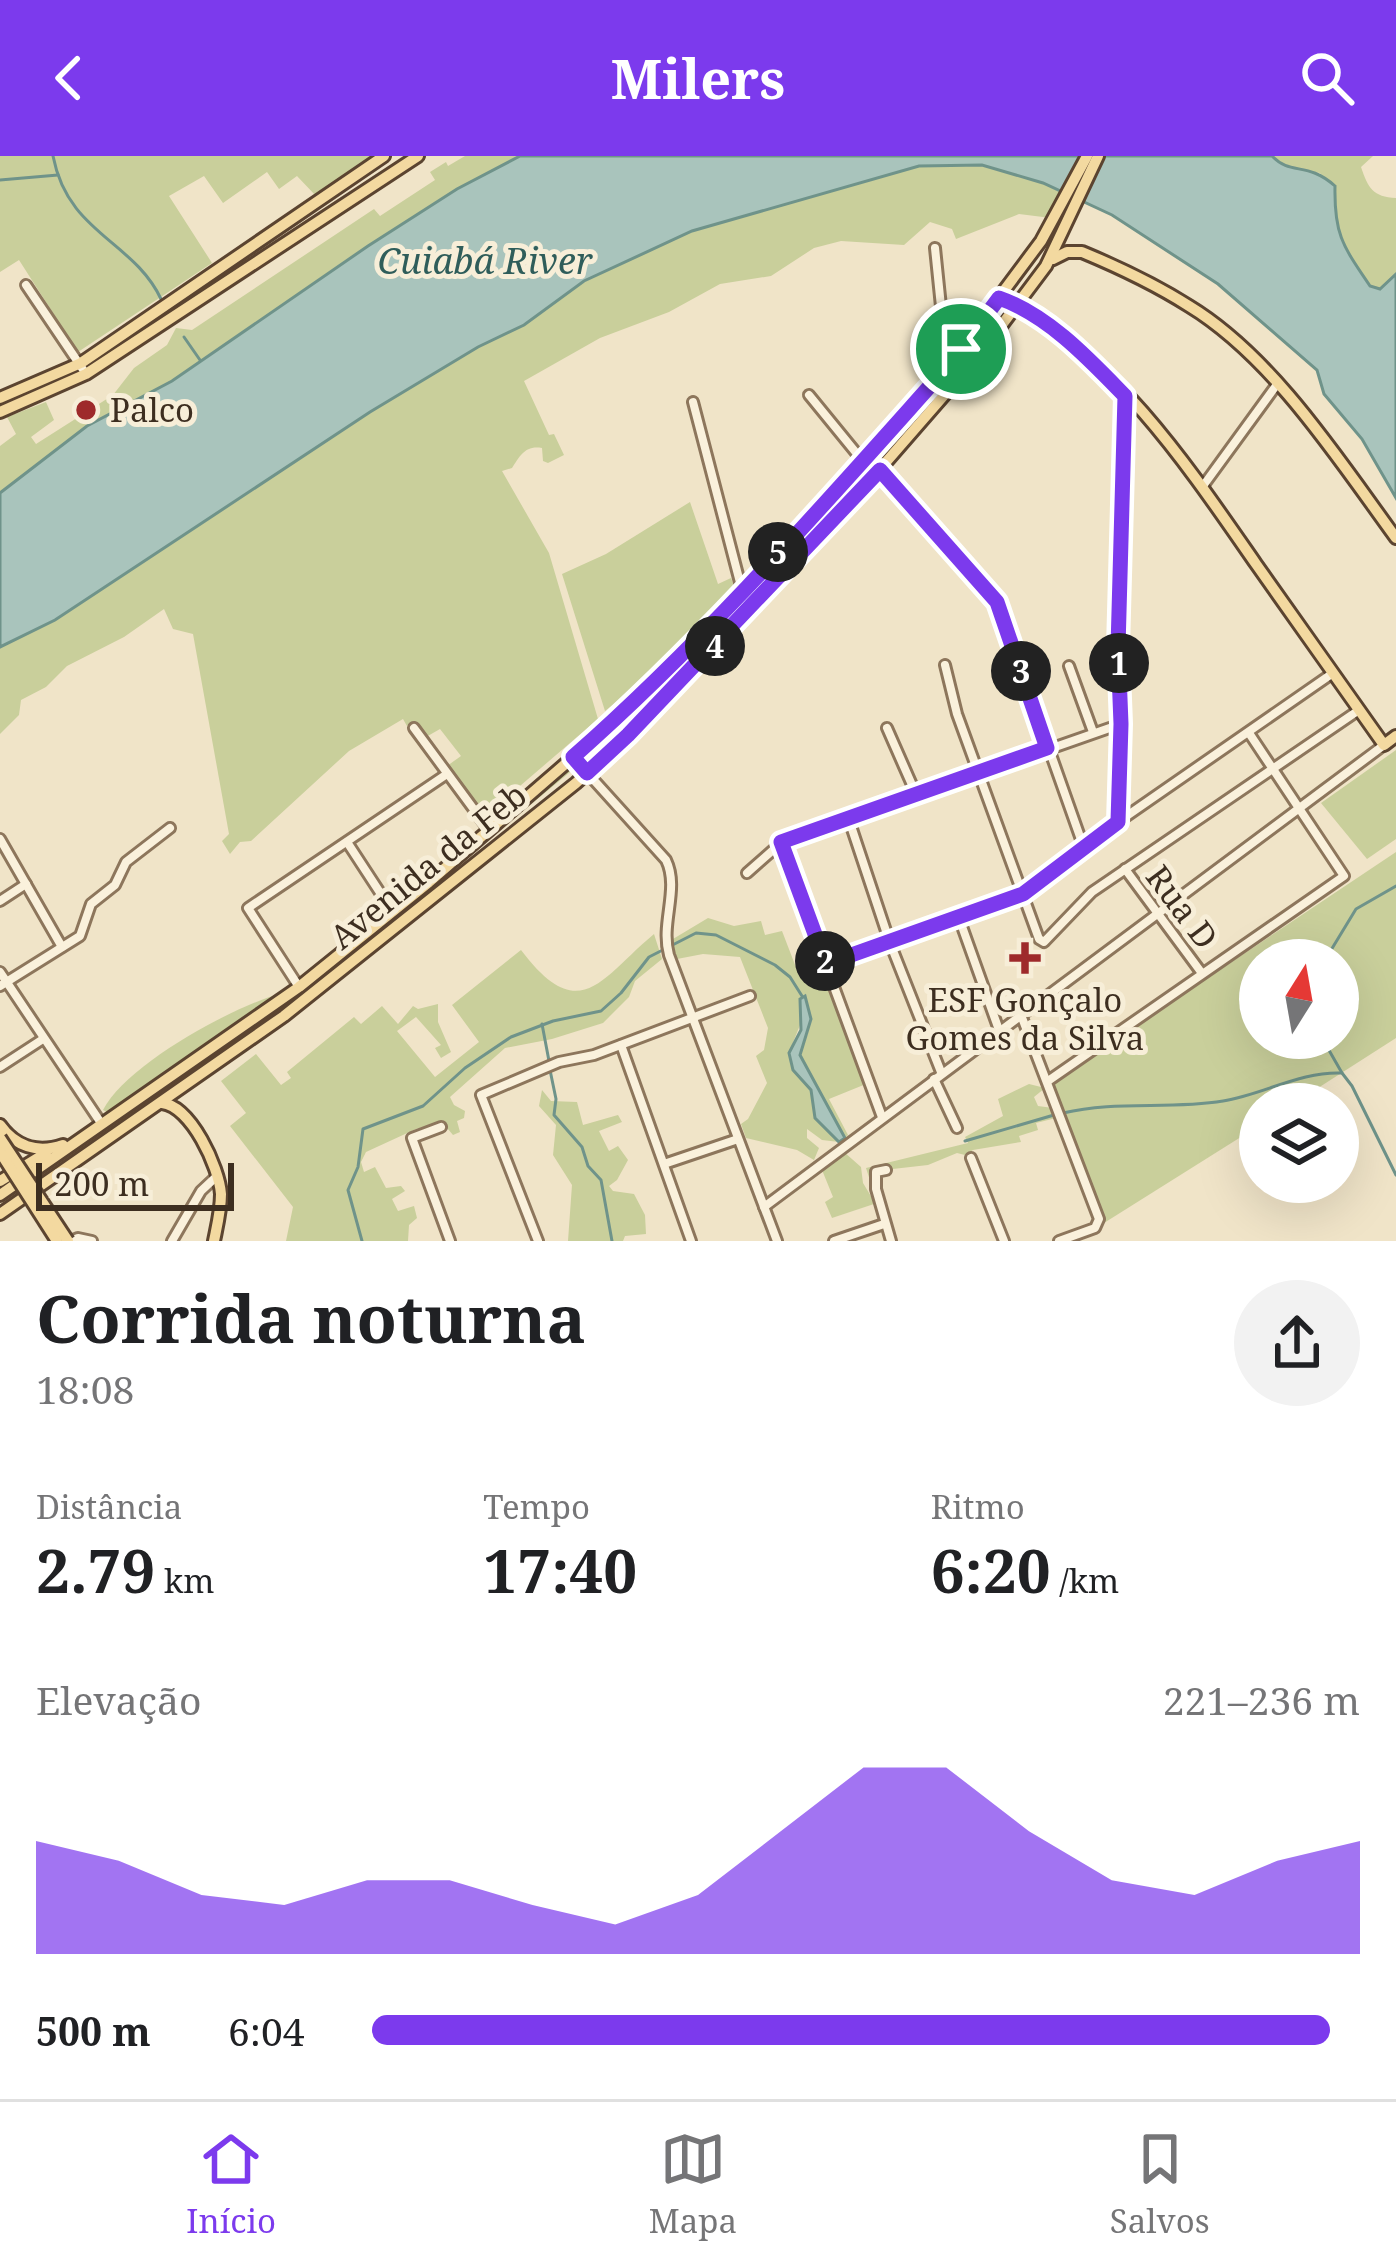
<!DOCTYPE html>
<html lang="pt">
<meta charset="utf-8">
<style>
:root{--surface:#fff;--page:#f2f2f2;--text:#202124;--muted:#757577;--line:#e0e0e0;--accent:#7c3aed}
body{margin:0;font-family:"Noto Serif",serif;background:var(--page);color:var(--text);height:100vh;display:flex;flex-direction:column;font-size:45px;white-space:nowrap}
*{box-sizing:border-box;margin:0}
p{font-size:39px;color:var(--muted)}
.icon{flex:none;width:66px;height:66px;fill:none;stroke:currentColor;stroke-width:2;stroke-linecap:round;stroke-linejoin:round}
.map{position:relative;height:1085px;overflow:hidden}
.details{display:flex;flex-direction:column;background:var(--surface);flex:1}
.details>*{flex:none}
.needle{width:78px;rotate:11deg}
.tools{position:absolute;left:1239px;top:783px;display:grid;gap:24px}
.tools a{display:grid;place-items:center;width:120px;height:120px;border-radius:50%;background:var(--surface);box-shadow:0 12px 48px #0002;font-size:60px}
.scale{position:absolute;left:36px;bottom:30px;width:198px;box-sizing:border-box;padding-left:12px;border:6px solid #3d2e20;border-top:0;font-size:33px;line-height:42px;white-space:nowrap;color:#3d2e20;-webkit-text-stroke:9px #f7eed8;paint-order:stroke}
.pin{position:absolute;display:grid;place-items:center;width:102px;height:102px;color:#fff;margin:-51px;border:6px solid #fff;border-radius:50%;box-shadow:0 3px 12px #0007}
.km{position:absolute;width:60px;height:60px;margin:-30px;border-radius:50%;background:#222;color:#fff;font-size:33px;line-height:60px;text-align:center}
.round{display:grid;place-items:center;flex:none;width:126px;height:126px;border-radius:63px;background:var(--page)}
.overview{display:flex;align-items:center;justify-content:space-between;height:204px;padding:0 36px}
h1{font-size:66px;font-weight:700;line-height:90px}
.metrics{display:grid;grid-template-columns:repeat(3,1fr);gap:18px;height:204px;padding:12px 36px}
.metrics div{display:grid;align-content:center}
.metrics b{font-size:60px;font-weight:700}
.metrics small{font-size:33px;font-weight:400}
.metrics p{font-size:33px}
.chart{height:336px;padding:24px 36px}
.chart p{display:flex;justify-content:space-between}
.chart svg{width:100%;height:216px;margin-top:12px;fill:var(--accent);opacity:.7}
ul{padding:0 36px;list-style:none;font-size:39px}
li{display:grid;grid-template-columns:192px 144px 1fr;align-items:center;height:90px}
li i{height:30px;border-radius:15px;background:var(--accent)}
header{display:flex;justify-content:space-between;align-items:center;height:156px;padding:0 36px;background:var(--accent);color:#fff;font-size:54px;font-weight:700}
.dock{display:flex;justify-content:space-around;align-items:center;height:168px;border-top:3px solid var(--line);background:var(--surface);font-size:33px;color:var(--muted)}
.dock a{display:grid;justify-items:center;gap:6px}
.dock .current{color:var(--accent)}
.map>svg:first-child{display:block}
.green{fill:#c9cf9b;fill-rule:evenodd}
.water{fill:#a9c4bc;stroke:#6f938a;stroke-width:3}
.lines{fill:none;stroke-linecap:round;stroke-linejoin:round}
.stream{stroke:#6f938a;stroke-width:3}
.minor-casing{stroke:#8d765c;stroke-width:14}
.major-casing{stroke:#5b4430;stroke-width:16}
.minor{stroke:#faf1dc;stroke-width:8}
.major{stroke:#f3d9a0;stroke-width:10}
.major-bridge-casing{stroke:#5b4430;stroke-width:16;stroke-linecap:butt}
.major-bridge{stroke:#f3d9a0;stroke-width:10}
.route-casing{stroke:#fff;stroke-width:24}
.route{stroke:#7c3aed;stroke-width:15}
.poi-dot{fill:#9e2a2b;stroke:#f7eed8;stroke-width:4.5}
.labels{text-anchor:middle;stroke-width:10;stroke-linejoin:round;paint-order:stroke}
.poi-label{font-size:33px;fill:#3d2e20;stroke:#f7eed8;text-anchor:start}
.street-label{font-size:33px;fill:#3d2e20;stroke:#f7eed8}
.water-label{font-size:36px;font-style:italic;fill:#2f5d5a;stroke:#f7eed8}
</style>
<header><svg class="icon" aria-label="back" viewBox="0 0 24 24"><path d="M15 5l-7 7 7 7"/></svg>Milers<svg class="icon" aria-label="search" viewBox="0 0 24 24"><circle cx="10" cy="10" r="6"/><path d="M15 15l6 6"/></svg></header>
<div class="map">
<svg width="1396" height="1085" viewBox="0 0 1396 1085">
<rect width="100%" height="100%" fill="#f0e4c8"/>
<g class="green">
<polygon points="0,0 375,0 316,40 297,20 279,33 267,16 223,47 204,20 169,40 212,107 78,196 19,104 0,116"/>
<polygon points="465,0 520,0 457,33 368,90 172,225 87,270 0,337 0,290 16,278 7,261 46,246 54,264 31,281 36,288 113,239 134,212 167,189 176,172 192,174 374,53 380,60 435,24 430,16 446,6 448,10"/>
<path d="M 1272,0 L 1373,0 L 1361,11 C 1368,32 1373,41 1396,42 L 1396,118 L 1380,134 L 1370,131 C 1358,112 1344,92 1336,71 C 1327,46 1339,45 1320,17 L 1287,12 Z"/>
<path d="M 982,9 L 1043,27 L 1063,38 L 1051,62 L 1019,58 L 956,83 L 952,73 L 930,66 L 904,89 L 841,85 L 814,92 L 771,120 L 720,128 L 669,156 L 600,182 L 524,225 L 549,279 L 554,278 L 564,299 L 548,307 L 543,305 L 542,292 C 525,289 520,300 512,312 L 502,315 L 549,397 L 598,563 L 485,660 L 447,610 L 461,600 L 440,573 L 426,581 L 415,565 L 407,570 L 403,563 L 349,595 L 251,685 L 240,686 L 230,698 L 222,685 L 229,678 L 193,478 L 173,473 L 164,453 L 124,481 L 67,510 L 46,531 L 21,544 L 19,559 L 0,578 L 0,491 L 55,464 L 370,256 L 478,191 L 524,169 L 584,126 L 692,75 L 794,44 L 919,10 Z"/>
<path d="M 1005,148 C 971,207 920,250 876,301 C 788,402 692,512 591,601 L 587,600 L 587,594 L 663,529 L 855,323 Z"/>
<polygon points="690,346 718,428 731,422 734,430 644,524 605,555 562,418 606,398"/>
<polygon points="1396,594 1396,683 1367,703 1321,647"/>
<polygon points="572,609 575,612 270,863 103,982 4,1047 263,864 372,779"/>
<path d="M 1396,696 L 1396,882 L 1293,948 L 1260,948 L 1260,969 L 1104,1067 L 1052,926 ZM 1260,804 L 1338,804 L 1338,882 L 1260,882 Z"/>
<polygon points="708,762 734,770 761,765 765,779 782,775 797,814 801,817 820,811 866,928 829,943 848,979 845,982 800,899 808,877 800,843 802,864 792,889 793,914 811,934 813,954 839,986 822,984 807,973 807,982 819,992 814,1004 797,994 746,982 741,968 748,963 767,927 756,900 764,894 768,872 740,801 703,798 677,803 668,786"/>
<path d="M 654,778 L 662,803 L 635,825 L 629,841 L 603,867 L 552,883 L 505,892 L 450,941 L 454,949 L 465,955 L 464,962 L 457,965 L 460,976 L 453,979 L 442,966 L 416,973 L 366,996 L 361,1006 L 364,1016 L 375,1011 L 386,1032 L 401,1030 L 405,1035 L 392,1043 L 398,1055 L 414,1050 L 417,1062 L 409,1069 L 408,1085 L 286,1085 L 293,1051 L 230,970 L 246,957 L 221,925 L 256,898 L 281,929 L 291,922 L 287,916 L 354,861 L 361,868 L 382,850 L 398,868 L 413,850 L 418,853 L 438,848 L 438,866 L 451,896 L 441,902 L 435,892 L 441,889 L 416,861 L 397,875 L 435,921 L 479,886 L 452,849 L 521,794 C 580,872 601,822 654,778 Z"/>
<path d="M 279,838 L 282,839 L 109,957 L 103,954 C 126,909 230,852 279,838 Z"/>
<polygon points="1029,928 1045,932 1034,941 1038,950 1053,952 1056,962 1036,967 1038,974 1019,980 1021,986 973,994 965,999 957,997 928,1009 875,1015 872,1021 877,1047 832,1062 825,1046 833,1041 822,1014 844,996 861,1011 863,1027 872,1042 875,1040 866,1012 968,987 965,981 1003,960 998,943"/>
<polygon points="542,934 551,945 577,946 583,969 618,959 622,966 599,975 609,995 618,990 628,1004 617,1024 609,1030 613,1035 634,1038 645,1059 646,1078 625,1080 623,1085 568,1085 572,1029 553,999 556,969 539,950"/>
</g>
<g class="water">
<path d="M 520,0 L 1272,0 C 1291,20 1307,5 1335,30 C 1334,79 1343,90 1370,130 L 1380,133 L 1396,118 L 1396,342 L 1362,283 L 1324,238 L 1317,214 L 1218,128 L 1112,59 L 1043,27 L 982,9 L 919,10 L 692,75 L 584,125 L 524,169 L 478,191 L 370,256 L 55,464 L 0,491 L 0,337 L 87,270 L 172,225 L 368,90 L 457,33 Z"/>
<polygon points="805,840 811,863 800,899 845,982 839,986 815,962 811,934 793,914 789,897 801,874 800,843"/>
</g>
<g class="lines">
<g class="stream">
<path d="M 53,0 C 68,78 133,84 161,143"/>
<polyline points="0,24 58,19"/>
<polyline points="184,181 200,204"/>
<polyline points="1325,804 1356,753 1396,730"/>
<polyline points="542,868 549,905"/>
<polyline points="1322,882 1342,917"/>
<polyline points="550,914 556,943 554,959 582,991 588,1010 601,1024 612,1085"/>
<path d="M 1063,957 C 1116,944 1169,954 1223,945 C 1262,939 1301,915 1342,917 L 1352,930 L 1396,1019"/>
<polyline points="965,985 1054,959"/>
<polyline points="362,1085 348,1034 358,1011 363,973 423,950 465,912 511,881 553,865 601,855 621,837 649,801 696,777 716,779 775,809 790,821 802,840"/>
</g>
<defs>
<g id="minor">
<polyline points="935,92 947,209"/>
<polyline points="26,129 86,218"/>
<polyline points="809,239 862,304"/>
<polyline points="693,246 742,434"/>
<polyline points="880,313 997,446 1084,692"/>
<polyline points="1203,330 1278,227"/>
<polyline points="945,509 957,558 1039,783 1044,786 1092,736 1359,554"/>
<polyline points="1069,510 1093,576"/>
<polyline points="414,572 489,674"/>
<polyline points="887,572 916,638"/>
<path d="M 573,601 L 666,704 C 680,733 660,767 669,799 L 777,1085"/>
<polyline points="849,664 890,787 941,916"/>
<polyline points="1119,664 1118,492 1125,240"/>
<polyline points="0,683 62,791"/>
<polyline points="347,686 392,755"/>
<polyline points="781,687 882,961"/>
<polyline points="1125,713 1201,816"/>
<polyline points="747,717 781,687 1121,568"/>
<polyline points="0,745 26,728"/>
<polyline points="959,762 999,874"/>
<polyline points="826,809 1023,738 1118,666 1333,517"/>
<polyline points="0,816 101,967"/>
<polyline points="0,830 80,780 91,748 115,729 126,706 170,672"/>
<polyline points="299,831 248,752 447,618"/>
<polyline points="1021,859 1099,1063 1095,1072 1059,1085"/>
<polyline points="621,889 691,1085"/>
<polyline points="0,911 43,883"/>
<polyline points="934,923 957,972"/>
<polyline points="1048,925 1344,720 1249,577"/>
<polyline points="441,971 412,982 450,1085"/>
<polyline points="971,1002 1004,1085"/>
<polyline points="664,1008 738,983"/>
<polyline points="886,1014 876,1016 876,1033 891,1085"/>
<polyline points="764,1051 1384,589"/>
<polyline points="71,1085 78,1082 92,1085"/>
<polyline points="172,1085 201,1035 217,1020"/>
<polyline points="538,1085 481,939 559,906 594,899 750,840"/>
<polyline points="834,1085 884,1068"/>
</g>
<g id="major">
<path d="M 1053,103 L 1067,96 L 1082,96 C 1118,111 1156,129 1189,150 C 1273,201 1339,304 1396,382"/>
<path d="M 1013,147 C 1118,204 1190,313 1256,408 C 1299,468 1341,529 1384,589 L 1396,580"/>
<polyline points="0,242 81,207 384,0"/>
<polyline points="0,256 86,218 418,0"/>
<path d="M 162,947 C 191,950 219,1011 221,1038 C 221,1054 217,1070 214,1085"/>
<path d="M 0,969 C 15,990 37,998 63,989"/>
<polyline points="0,1025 46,997"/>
<polyline points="0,1039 299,831 429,726 638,545 947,211 1041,85 1087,0"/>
<polyline points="0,1058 284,860 576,627 629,579 880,313 980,198 1046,110 1098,0"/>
</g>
</defs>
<use href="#minor" class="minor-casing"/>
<use href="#major" class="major-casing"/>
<use href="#minor" class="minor"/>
<use href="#major" class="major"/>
<defs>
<g id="major-bridge">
<polyline points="0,982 68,1085"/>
<polyline points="0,996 57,1085"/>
</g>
</defs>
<use href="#major-bridge" class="major-bridge-casing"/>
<use href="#major-bridge" class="major-bridge"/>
</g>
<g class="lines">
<defs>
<path id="route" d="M 999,142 C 1048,159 1089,203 1125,240 L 1118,492 L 1121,568 L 1118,666 L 1023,738 L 826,808 L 781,686 L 1047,592 L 997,446 L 880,314 L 628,579 L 587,617 L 573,601 C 708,482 827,345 947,211 L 947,188 L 961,193 Z"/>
</defs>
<use href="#route" class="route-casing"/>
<use href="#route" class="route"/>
</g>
<g class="poi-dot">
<circle cx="86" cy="254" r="12"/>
<path d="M1019 784h12v12h12v12h-12v12h-12v-12h-12v-12h12z"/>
</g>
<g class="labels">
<g class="poi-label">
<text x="110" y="266">Palco</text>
<text x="1025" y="856" text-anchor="middle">ESF Gonçalo<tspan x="1025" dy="38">Gomes da Silva</tspan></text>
</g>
<g class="street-label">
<text transform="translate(428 710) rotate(-39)" y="12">Avenida da Feb</text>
<text transform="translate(1182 751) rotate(53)" y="12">Rua D</text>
</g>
<g class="water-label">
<text x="485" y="118">Cuiabá River</text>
</g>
</g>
</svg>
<div class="tools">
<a><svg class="needle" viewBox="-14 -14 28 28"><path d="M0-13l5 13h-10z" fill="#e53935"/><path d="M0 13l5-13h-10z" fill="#757577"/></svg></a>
<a><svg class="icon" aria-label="layers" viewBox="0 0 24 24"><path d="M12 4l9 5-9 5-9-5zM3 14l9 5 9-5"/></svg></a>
</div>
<div class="scale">200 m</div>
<div class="pin" style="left:961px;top:193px;background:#1e9e55"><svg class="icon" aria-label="arrive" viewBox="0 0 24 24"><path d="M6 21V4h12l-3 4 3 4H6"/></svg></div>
<b class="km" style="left:1119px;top:507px">1</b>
<b class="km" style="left:825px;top:805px">2</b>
<b class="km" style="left:1021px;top:515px">3</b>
<b class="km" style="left:715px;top:490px">4</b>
<b class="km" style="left:778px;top:396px">5</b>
</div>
<section class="details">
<div class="overview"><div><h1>Corrida noturna</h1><p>18:08</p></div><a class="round"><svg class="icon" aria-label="share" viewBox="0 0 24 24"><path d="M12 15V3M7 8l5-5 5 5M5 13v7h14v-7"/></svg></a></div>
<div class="metrics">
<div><p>Distância</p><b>2.79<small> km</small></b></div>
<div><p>Tempo</p><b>17:40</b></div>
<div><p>Ritmo</p><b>6:20<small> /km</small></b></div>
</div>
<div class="chart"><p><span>Elevação</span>221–236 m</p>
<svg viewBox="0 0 160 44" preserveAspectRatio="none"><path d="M0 44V21L10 25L20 32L30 34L40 29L50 29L60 34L70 38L80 32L90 19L100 6L110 6L120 19L130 29L140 32L150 25L160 21V44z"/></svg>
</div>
<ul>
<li><b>500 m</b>6:04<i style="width:97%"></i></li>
</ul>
</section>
<nav class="dock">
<a class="current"><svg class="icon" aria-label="home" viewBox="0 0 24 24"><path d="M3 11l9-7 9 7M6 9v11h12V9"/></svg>Início</a>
<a><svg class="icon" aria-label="map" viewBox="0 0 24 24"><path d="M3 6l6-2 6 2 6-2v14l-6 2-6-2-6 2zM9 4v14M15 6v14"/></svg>Mapa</a>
<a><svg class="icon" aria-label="saved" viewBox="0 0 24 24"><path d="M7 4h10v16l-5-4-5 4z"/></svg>Salvos</a>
</nav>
